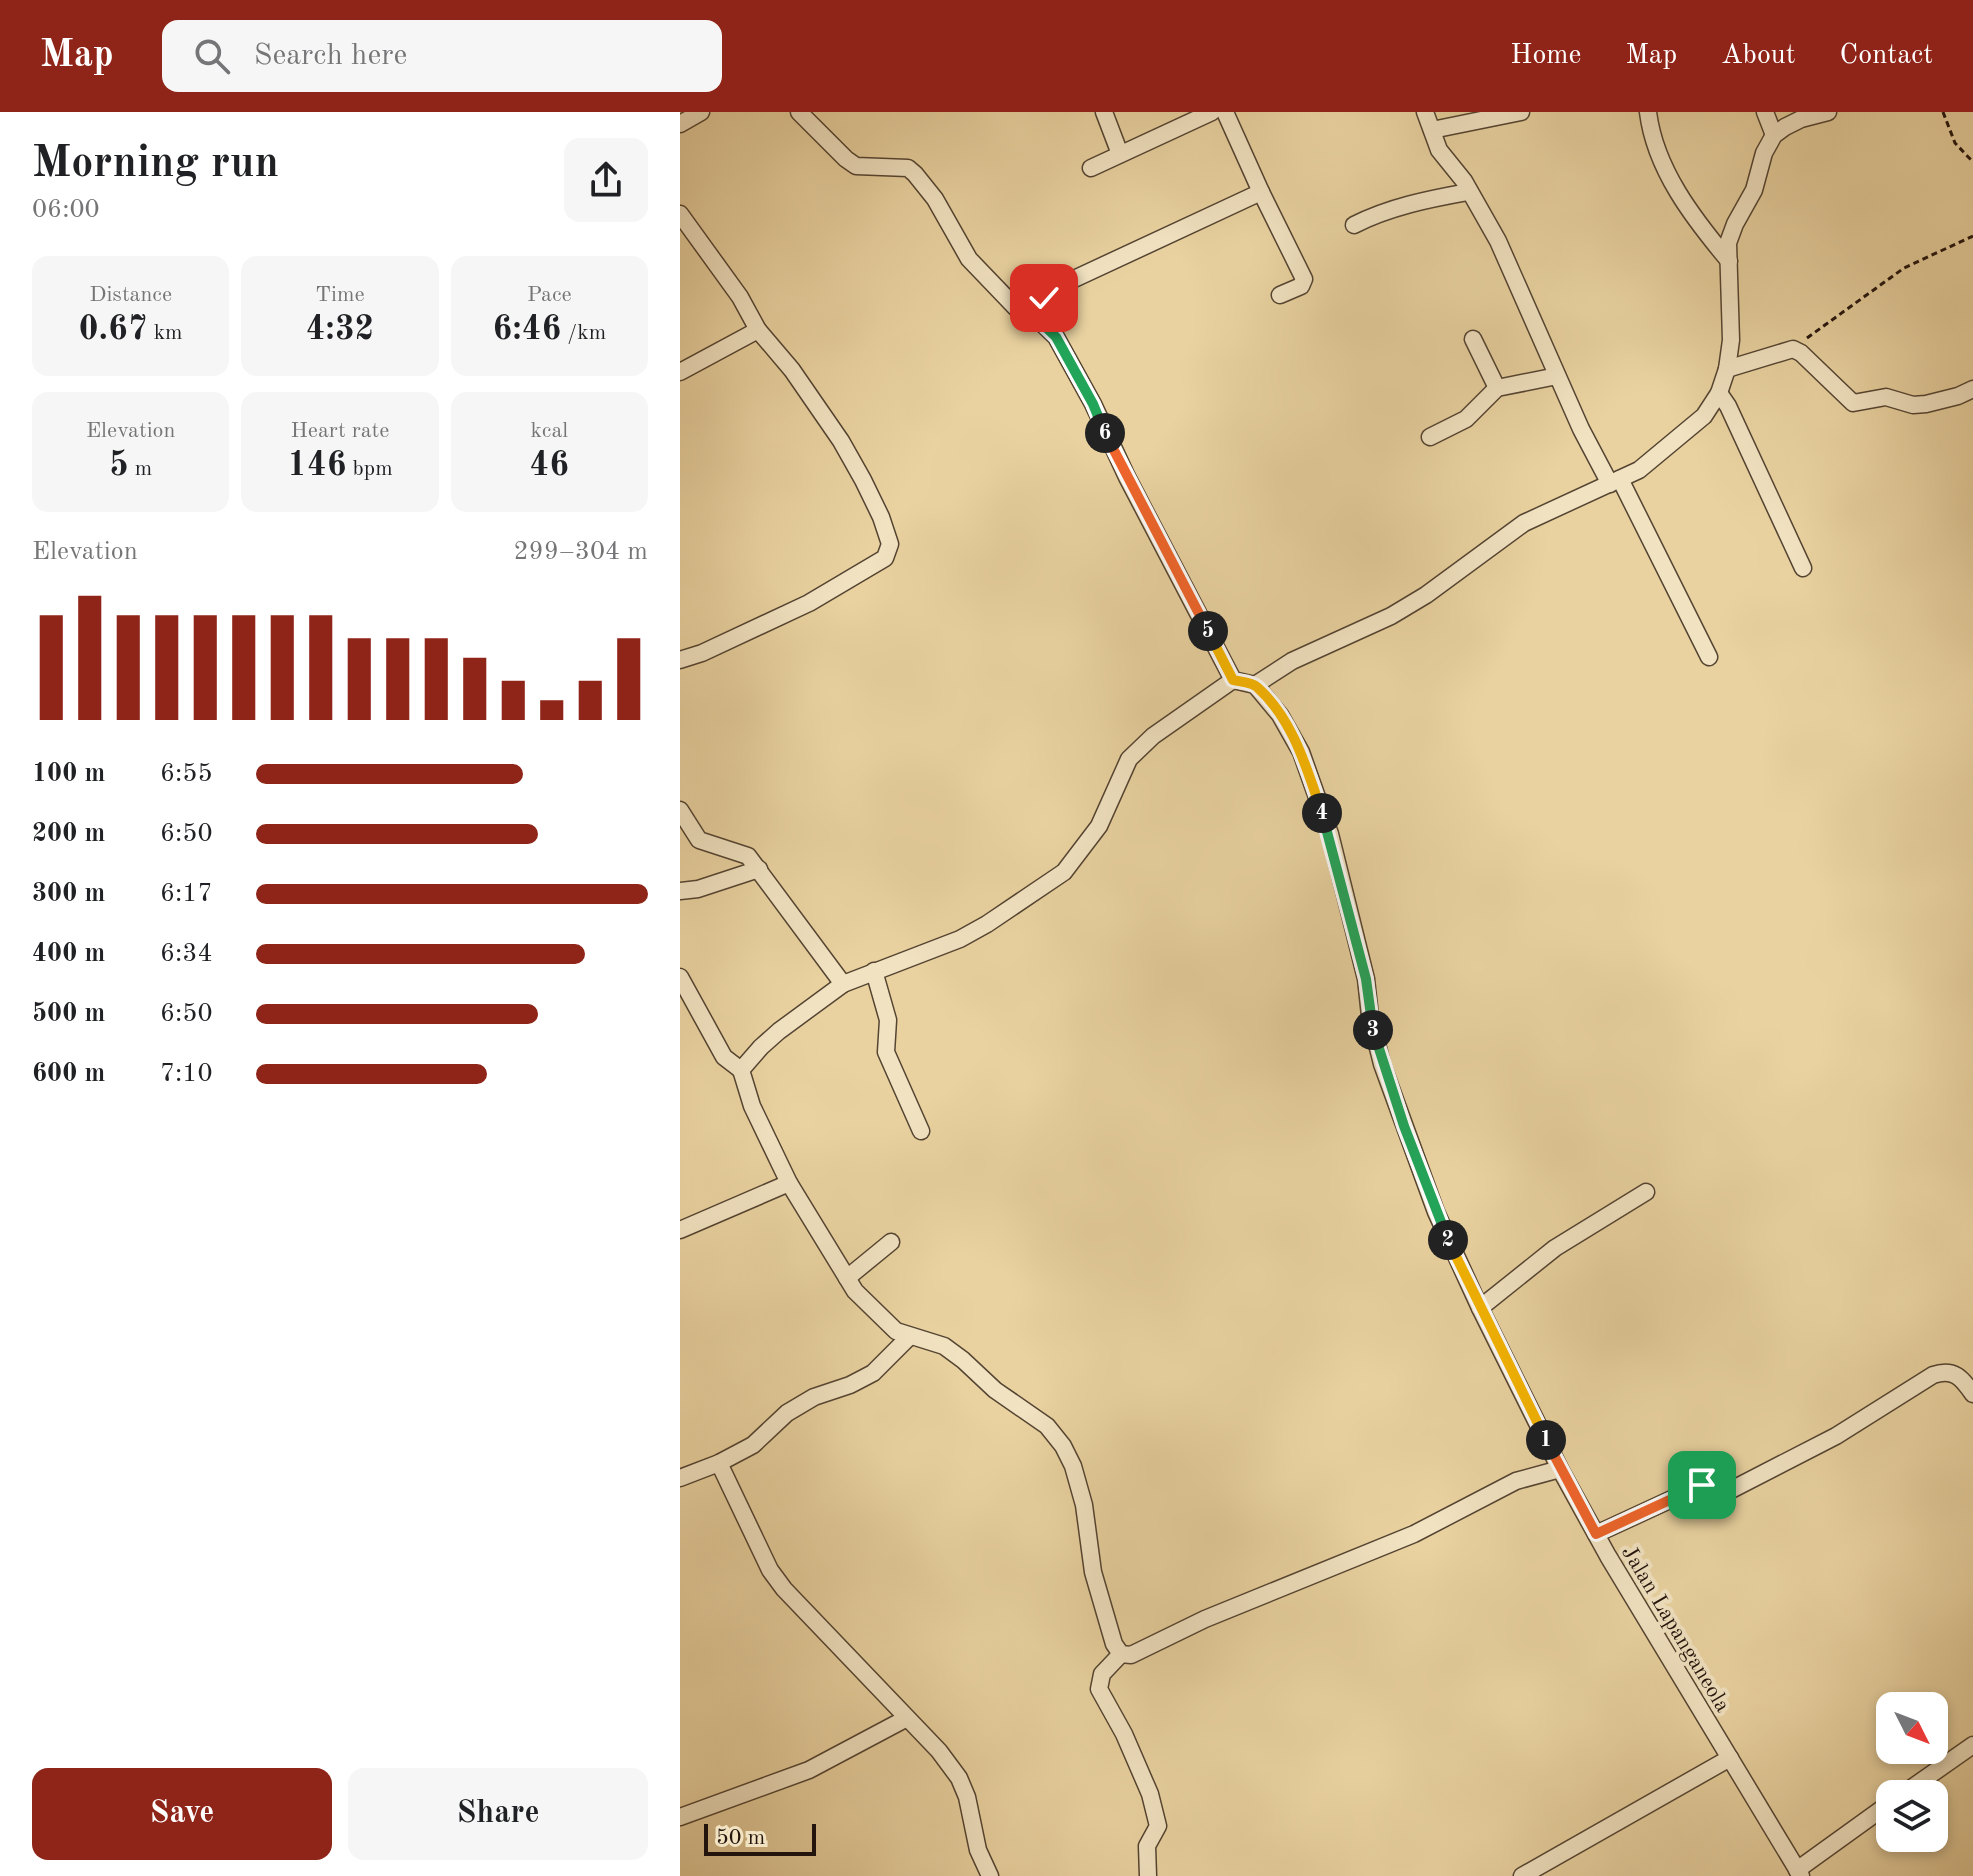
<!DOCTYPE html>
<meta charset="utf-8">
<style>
:root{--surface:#fff;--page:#f6f6f6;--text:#202124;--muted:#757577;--accent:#8f2418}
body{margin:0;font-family:"Old Standard TT",serif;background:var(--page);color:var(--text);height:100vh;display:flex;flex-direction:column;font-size:30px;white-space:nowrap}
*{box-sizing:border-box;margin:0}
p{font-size:26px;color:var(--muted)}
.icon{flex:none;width:44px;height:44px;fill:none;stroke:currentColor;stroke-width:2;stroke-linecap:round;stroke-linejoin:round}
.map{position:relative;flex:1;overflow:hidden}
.details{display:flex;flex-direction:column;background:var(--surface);width:680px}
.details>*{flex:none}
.needle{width:52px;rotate:132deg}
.fabs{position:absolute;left:1196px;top:1580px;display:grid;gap:16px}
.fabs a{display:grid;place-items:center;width:72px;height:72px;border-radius:16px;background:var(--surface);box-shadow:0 4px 12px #0003;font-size:40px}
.scale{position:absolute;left:24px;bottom:20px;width:112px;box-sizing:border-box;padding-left:8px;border:4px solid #23140d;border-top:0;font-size:22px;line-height:28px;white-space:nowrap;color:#23140d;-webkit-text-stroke:6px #f1e2c1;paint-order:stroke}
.pin{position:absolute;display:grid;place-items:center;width:68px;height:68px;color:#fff;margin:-34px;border-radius:16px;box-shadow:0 4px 12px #0006}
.km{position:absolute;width:40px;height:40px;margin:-20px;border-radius:50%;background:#222;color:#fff;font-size:22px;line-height:40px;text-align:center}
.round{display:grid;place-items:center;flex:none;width:84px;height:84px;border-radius:16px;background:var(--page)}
.head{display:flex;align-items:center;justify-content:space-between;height:136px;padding:0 32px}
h1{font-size:44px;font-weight:800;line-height:60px}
.metrics{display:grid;grid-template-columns:repeat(3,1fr);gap:12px;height:136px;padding:8px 32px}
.metrics div{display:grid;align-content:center;border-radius:16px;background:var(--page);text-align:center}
.metrics b{font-size:34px;font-weight:800}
.metrics small{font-size:22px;font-weight:400}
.metrics p{font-size:22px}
.chart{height:224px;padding:16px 32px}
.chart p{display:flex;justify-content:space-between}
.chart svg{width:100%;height:144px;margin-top:8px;stroke:var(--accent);stroke-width:6}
.cta{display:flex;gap:16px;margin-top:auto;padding:16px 32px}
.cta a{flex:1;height:92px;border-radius:16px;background:var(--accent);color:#fff;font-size:32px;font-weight:800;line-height:92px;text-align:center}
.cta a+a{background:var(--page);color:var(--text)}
ul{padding:0 32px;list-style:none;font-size:26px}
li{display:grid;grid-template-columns:128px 96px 1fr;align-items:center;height:60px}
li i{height:20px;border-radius:10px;background:var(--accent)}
header{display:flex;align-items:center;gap:48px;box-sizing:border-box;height:112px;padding:0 40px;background:var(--accent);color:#fff}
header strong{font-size:38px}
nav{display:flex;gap:44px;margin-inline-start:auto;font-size:28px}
.search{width:560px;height:72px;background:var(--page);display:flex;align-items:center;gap:20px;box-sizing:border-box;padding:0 28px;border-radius:16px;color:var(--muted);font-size:30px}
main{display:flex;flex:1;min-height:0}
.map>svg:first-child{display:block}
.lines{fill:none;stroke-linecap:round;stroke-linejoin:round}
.minor-casing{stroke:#544432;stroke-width:19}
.path{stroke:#23140d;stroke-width:3;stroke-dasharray:6 4;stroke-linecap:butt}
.minor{stroke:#f1e2c1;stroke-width:16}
.split-1-casing{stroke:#fff;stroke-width:16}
.split-2-casing{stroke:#fff;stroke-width:16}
.split-3-casing{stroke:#fff;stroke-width:16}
.split-4-casing{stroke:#fff;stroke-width:16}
.split-5-casing{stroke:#fff;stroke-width:16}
.split-6-casing{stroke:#fff;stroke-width:16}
.split-7-casing{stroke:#fff;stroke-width:16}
.split-1{stroke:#f0652b;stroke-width:10}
.split-2{stroke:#f5b400;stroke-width:10}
.split-3{stroke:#22a559;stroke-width:10}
.split-4{stroke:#22a559;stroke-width:10}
.split-5{stroke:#f5b400;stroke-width:10}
.split-6{stroke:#f0652b;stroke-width:10}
.split-7{stroke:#22a559;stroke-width:10}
.labels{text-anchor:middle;stroke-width:8;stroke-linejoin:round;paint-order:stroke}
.street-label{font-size:22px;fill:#23140d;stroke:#f1e2c1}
</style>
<header>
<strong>Map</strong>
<div class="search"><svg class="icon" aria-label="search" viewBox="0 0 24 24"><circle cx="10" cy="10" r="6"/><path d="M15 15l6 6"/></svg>Search here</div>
<nav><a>Home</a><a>Map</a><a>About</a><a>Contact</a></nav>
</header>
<main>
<section class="details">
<div class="head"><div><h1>Morning run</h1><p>06:00</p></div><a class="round"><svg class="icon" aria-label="share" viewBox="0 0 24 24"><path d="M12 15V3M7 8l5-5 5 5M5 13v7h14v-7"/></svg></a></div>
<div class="metrics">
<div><p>Distance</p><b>0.67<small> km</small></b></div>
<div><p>Time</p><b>4:32</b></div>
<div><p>Pace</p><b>6:46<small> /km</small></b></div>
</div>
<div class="metrics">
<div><p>Elevation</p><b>5<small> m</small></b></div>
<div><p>Heart rate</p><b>146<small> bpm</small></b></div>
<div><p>kcal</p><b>46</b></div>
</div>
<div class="chart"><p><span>Elevation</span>299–304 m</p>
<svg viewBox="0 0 160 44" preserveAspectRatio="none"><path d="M5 44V12M15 44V6M25 44V12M35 44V12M45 44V12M55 44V12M65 44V12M75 44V12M85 44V19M95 44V19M105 44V19M115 44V25M125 44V32M135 44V38M145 44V32M155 44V19"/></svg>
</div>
<ul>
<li><b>100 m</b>6:55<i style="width:68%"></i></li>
<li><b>200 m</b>6:50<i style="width:72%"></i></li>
<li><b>300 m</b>6:17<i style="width:100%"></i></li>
<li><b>400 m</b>6:34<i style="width:84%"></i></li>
<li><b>500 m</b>6:50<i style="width:72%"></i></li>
<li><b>600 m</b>7:10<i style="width:59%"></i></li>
</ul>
<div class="cta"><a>Save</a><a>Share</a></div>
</section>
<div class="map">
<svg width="1293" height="1764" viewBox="0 0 1293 1764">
<rect width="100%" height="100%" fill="#e9d2a0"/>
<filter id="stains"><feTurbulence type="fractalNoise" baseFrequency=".0025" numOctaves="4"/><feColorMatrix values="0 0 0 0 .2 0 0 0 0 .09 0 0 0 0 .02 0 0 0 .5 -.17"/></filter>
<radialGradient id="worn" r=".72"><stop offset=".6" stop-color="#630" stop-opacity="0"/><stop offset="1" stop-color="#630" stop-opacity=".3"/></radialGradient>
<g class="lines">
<defs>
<g id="minor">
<polyline points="119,0 166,47 176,54 228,56 235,62 255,87 289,147 336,196 350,200 376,225 413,292 447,365 553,568 575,573 600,603 621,640 650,722 686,867 690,904 702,952 756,1100 800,1196 880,1357 928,1444 1121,1764"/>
<polyline points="424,0 440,42"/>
<polyline points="745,0 759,38 784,69 818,129 901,317 930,372"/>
<path d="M 968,0 C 975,57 1013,106 1049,149"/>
<polyline points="1085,0 1094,23"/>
<polyline points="0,12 21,0"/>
<polyline points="752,18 841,0"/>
<polyline points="411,56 532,0"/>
<polyline points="581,80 624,167 621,174 600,183"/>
<polyline points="0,102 60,185 78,218 112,258 161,329 183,368 201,405 210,432 205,446 129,491 22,541 0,548"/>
<path d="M 674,113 C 709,95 749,87 788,80"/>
<polyline points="350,200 379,174 581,80 545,0"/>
<polyline points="793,227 817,276"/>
<polyline points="1047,257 1113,237 1121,241 1173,291 1206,285 1233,293 1246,292 1278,284 1293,277"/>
<polyline points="0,260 78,218"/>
<polyline points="1039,281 1048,294 1123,456"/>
<polyline points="750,325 786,307 817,276 877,264"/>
<polyline points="940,367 1029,545"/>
<polyline points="553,568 473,624 449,647 419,714 384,760 307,812 280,827 163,872 99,919 81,935 61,958 72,994 109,1071 175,1179 216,1219 264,1234 283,1248 315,1278 367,1314 383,1334 393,1354 404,1393 413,1460 434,1532 441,1542 451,1543 525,1507 734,1422 836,1369 880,1357"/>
<polyline points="575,573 612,549 711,504 746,483 844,411 959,358 1024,304 1039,281 1047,257 1051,228 1048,131 1055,112 1074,78 1084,41 1094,23 1105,15 1121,7 1148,0"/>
<polyline points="0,698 19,728 68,744 163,872"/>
<polyline points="0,779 18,777 79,757"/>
<polyline points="194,859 208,908 206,940 241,1019"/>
<polyline points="0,865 44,945 61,958"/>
<polyline points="0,1118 109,1071"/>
<polyline points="167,1166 211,1130"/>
<polyline points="800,1196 875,1136 966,1080"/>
<polyline points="39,1351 90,1458 104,1477 259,1639 279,1666 287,1685 298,1738 310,1764"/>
<polyline points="0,1366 39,1351 73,1333 107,1301 134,1285 170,1273 193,1261 229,1225"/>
<path d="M 916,1422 L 1022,1373 C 1033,1373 1041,1377 1051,1378 L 1156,1324 L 1253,1263 C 1274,1256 1282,1266 1293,1282"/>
<polyline points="441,1542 422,1562 419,1577 444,1622 470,1682 478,1714 467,1734 468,1764"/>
<polyline points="1223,1682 1293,1633"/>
<polyline points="0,1705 129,1658 227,1606"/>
<polyline points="1117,1758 1210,1691"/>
<polyline points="842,1764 1050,1646"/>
</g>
</defs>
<use href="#minor" class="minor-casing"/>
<g class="path">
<polyline points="1263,0 1275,31 1293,50"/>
<polyline points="1127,226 1224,156 1293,124"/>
</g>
<use href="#minor" class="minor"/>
</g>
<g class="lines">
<defs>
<polyline id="split-1" points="866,1328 916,1422 1022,1373"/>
<polyline id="split-2" points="768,1128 866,1328"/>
<polyline id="split-3" points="693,918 724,1014 768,1128"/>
<polyline id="split-4" points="642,701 686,867 693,918"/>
<path id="split-5" d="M 528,519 L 553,568 C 561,570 571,570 577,575 C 613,607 627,657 642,701"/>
<polyline id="split-6" points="425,321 528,519"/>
<polyline id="split-7" points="364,186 350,200 376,225 413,292 425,321"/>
</defs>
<use href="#split-1" class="split-1-casing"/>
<use href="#split-2" class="split-2-casing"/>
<use href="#split-3" class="split-3-casing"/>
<use href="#split-4" class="split-4-casing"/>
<use href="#split-5" class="split-5-casing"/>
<use href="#split-6" class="split-6-casing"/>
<use href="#split-7" class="split-7-casing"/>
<use href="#split-1" class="split-1"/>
<use href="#split-2" class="split-2"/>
<use href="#split-3" class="split-3"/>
<use href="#split-4" class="split-4"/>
<use href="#split-5" class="split-5"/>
<use href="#split-6" class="split-6"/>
<use href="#split-7" class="split-7"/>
</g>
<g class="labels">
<g class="street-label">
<text transform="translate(997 1516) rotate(59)" y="8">Jalan Lapanganeola</text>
</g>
</g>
<rect width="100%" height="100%" filter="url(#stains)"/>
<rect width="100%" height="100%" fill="url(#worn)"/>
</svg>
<div class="fabs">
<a><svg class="needle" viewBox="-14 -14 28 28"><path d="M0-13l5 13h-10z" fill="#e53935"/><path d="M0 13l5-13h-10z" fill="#757577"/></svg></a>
<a><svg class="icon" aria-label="layers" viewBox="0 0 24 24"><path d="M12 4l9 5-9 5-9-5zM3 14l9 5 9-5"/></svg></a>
</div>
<div class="scale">50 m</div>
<div class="pin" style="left:1022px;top:1373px;background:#1e9e55"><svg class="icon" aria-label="arrive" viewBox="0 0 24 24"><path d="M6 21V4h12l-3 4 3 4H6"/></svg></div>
<div class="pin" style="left:364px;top:186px;background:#d93025"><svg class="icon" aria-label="check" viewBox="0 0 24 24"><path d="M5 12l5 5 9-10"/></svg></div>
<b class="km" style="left:866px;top:1328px">1</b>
<b class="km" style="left:768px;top:1128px">2</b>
<b class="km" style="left:693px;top:918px">3</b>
<b class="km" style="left:642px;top:701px">4</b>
<b class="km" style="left:528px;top:519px">5</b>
<b class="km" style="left:425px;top:321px">6</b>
</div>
</main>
